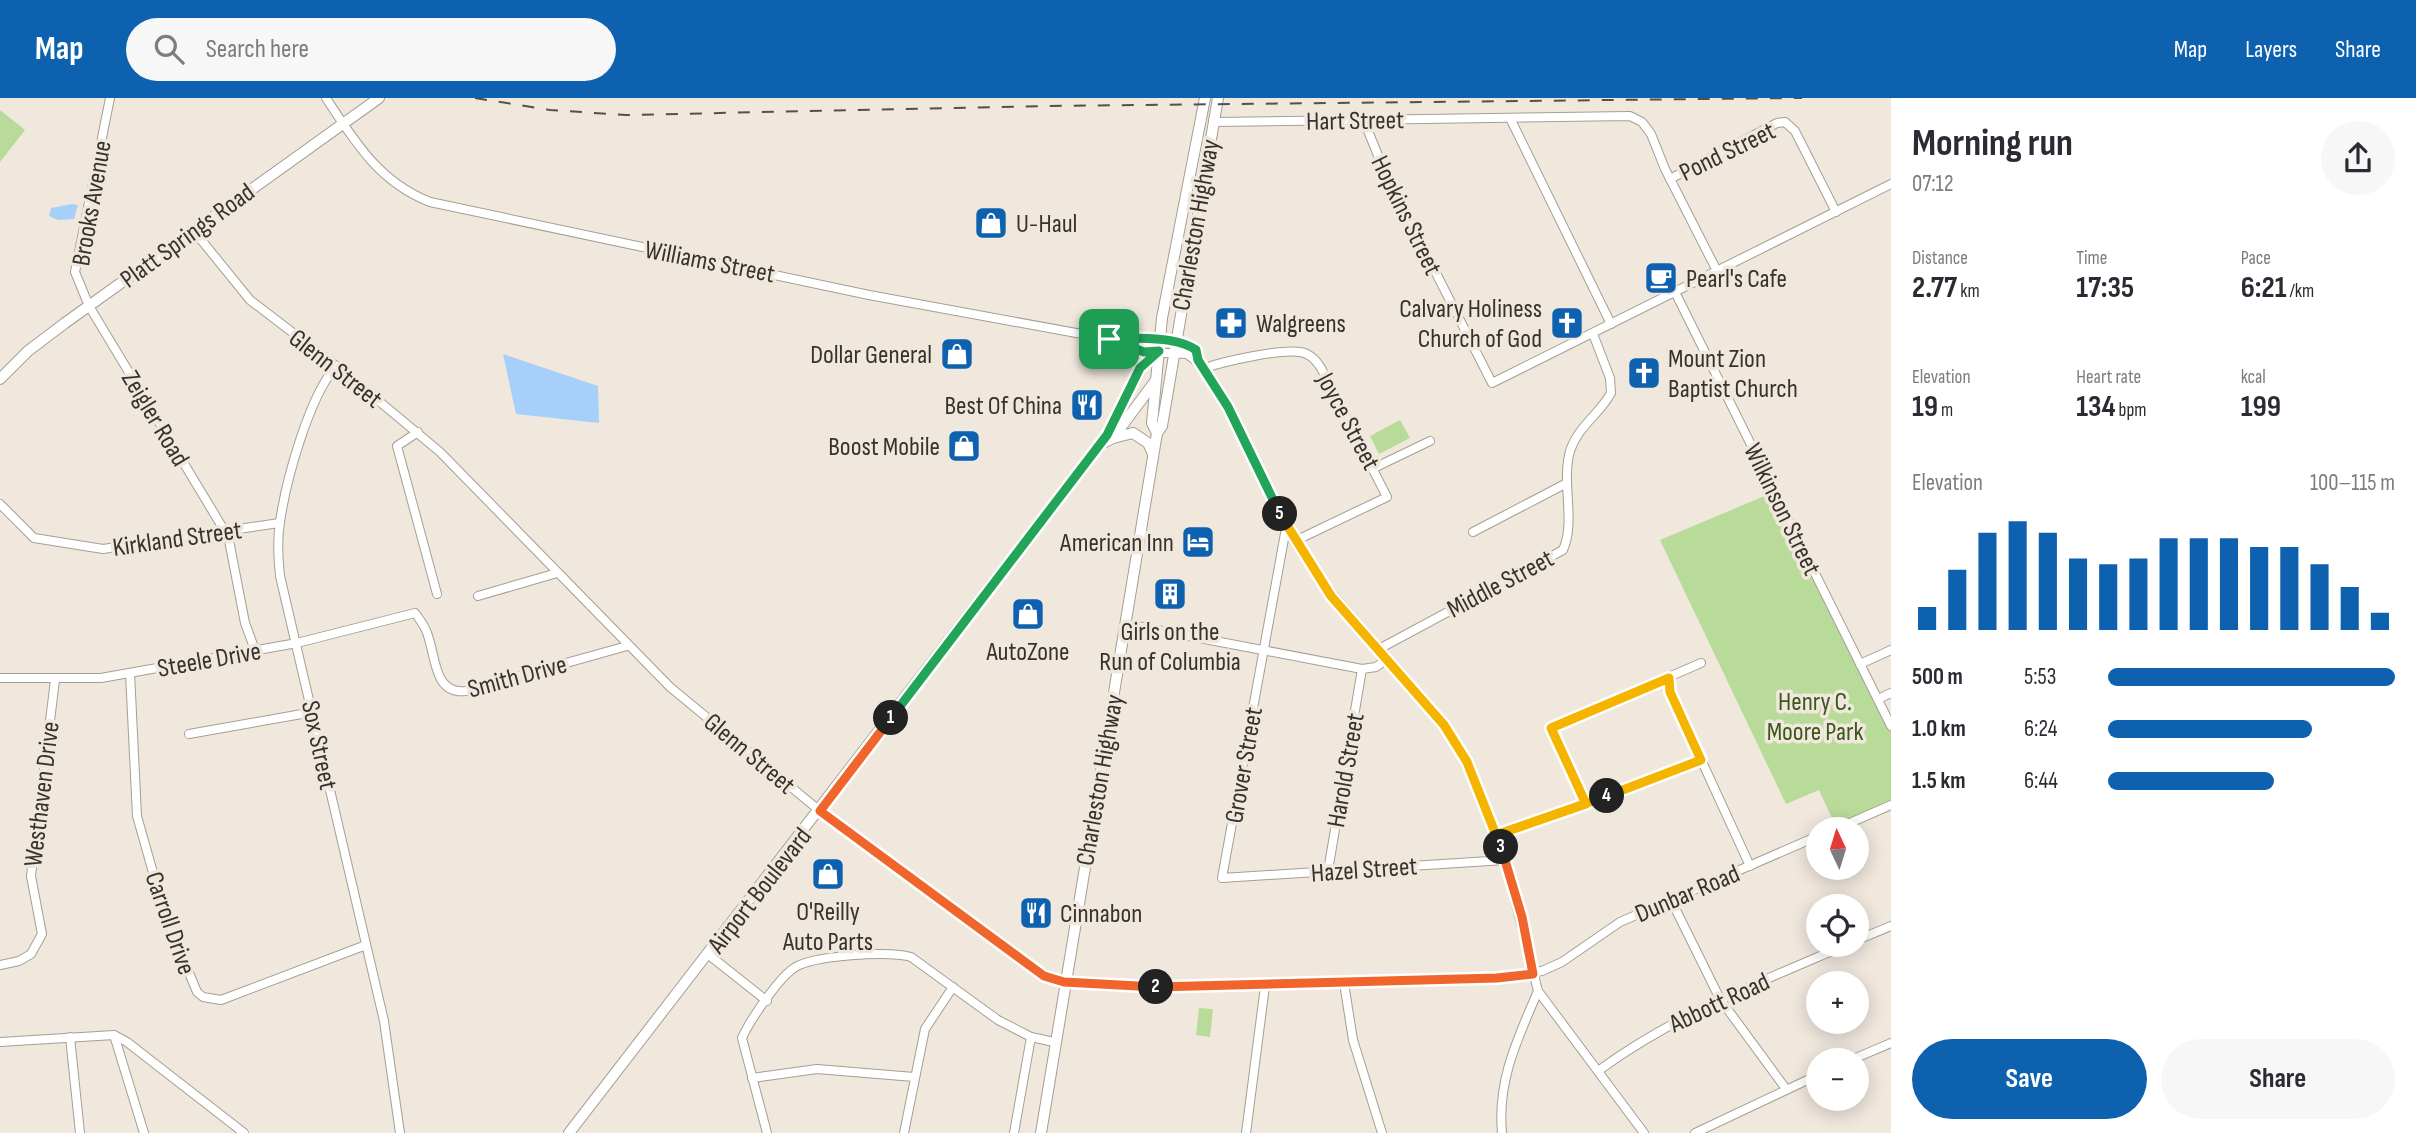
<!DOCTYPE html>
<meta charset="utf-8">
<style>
:root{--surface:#fff;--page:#f7f7f7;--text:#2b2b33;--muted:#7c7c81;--accent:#0d61af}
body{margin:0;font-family:"Sofia Sans Condensed",sans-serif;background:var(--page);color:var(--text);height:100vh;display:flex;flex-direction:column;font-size:26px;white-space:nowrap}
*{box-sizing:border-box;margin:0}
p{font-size:23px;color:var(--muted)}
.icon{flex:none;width:38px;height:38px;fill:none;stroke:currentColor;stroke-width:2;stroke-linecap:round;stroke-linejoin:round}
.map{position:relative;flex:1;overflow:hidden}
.drawer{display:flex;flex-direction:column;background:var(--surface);width:525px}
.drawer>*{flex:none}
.needle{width:46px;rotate:356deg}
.buttons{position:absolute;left:1806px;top:719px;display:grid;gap:14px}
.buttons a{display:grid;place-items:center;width:63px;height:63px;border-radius:50%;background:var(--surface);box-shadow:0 4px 18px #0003;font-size:35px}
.pin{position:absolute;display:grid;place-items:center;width:60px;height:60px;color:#fff;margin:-30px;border-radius:14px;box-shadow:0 4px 10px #0006}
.km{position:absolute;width:35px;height:35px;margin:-18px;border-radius:50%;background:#222;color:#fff;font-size:19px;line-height:35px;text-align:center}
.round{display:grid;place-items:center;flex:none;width:74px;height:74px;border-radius:37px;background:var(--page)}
.headline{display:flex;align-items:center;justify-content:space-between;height:119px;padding:0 21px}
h1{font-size:38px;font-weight:700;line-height:52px}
.stats{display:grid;grid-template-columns:repeat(3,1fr);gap:10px;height:119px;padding:7px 21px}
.stats div{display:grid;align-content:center}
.stats b{font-size:30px;font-weight:700}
.stats small{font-size:19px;font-weight:400}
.stats p{font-size:19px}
.chart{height:196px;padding:14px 21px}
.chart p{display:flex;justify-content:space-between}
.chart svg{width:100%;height:126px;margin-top:7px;stroke:var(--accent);stroke-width:6}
.primary-button{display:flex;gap:14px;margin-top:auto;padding:14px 21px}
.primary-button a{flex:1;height:80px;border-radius:42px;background:var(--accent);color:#fff;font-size:28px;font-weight:700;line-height:80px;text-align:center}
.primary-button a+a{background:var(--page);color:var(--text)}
ul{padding:0 21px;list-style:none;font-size:23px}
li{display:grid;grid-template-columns:112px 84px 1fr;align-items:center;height:52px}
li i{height:18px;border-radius:9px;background:var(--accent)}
header{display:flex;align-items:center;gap:42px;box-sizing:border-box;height:98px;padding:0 35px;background:var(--accent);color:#fff}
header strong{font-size:33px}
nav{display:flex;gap:38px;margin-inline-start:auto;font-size:24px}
.search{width:490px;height:63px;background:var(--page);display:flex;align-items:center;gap:18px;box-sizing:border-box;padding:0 24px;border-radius:38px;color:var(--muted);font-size:26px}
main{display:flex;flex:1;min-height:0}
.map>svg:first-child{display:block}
.green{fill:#b9db9a}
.water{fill:#a6d0fa}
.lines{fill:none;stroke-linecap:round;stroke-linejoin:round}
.minor-casing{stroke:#a69e94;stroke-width:10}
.major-casing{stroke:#a69e94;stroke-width:12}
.minor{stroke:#fff;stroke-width:8}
.major{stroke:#fff;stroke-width:10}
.rail{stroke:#54504b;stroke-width:2;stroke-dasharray:12 12;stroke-linecap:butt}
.split-1-casing{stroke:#fff;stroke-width:14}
.split-2-casing{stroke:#fff;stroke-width:14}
.split-3-casing{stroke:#fff;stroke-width:14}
.split-4-casing{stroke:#fff;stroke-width:14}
.split-5-casing{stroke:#fff;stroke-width:14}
.split-6-casing{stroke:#fff;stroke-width:14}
.split-1{stroke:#22a559;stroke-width:9}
.split-2{stroke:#f0652b;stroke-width:9}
.split-3{stroke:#f0652b;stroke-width:9}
.split-4{stroke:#f5b400;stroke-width:9}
.split-5{stroke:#f5b400;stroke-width:9}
.split-6{stroke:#22a559;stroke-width:9}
.labels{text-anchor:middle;stroke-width:7;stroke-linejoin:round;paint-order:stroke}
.street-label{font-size:26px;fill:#36332f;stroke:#f0e7dd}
.poi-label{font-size:26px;fill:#36332f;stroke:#f0e7dd;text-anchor:start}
.park-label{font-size:26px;fill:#3b571c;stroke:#f0e7dd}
</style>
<header>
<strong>Map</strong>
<div class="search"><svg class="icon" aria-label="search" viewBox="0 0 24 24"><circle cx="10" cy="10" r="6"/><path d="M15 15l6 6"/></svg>Search here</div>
<nav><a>Map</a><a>Layers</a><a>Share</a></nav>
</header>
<main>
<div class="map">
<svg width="1891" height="1035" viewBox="0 0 1891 1035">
<rect width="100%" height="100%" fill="#f0e7dd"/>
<g class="green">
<polygon points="0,12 25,32 0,64"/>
<polygon points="1400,322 1410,340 1379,356 1370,338"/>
<polygon points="1774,394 1891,628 1891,707 1837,731 1819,692 1786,706 1660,442"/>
<polygon points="1199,910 1213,911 1210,939 1196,937"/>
</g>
<g class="water">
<polygon points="72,106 78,107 74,121 58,122 49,118 51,110"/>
<polygon points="503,256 598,288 599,325 516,316"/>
</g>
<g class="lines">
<defs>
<g id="minor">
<polyline points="110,0 75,174 89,208 224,432"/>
<path d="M 326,0 C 355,44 379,84 430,104 L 869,197 L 1109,241 L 1144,254 L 1187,256 L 1205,270 L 1228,309 L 1286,430 L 1319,481 L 1435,615 L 1460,651 L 1505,762 L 1538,893 L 1644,1035"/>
<polyline points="1510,20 1611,226"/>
<polyline points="1364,23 1386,77 1492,285 1891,86"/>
<polyline points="1213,24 1630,18 1642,24 1651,36 1665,71 1717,173"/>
<polyline points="1670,81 1777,25 1785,24 1795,33 1836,114"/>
<polyline points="194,133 250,202 344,274 440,354 670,589 820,713 1031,870 1064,884 1146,889 1498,880 1542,873 1562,864 1620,824 1818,738"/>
<polyline points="1675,194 1891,628"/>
<polyline points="1109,241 1114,239 1187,246 1196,252 1198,263"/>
<path d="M 336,268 C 309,299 286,382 280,424 C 277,442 278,460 280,478 L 384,923 L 400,1035"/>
<path d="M 1205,270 C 1225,263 1280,251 1300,254 C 1310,255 1316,262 1321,270 L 1387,399 L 1297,442"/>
<polyline points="418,334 397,348 437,496"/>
<polyline points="1374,370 1430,343"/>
<polyline points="0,406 34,440 103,451 279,425"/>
<polyline points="1286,430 1222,780 1505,762"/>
<polyline points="227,432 245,525 255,552"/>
<polyline points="1473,434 1565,386"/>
<polyline points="478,498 557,475"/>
<polyline points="1126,526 1362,571 1376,569 1387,561"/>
<path d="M 1379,551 L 1563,452 C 1576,423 1561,385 1570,353 C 1578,328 1599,317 1611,295 L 1610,280 L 1593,236"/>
<polyline points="1860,566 1891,552"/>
<polyline points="130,575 137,718 165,817 197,894 203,899 221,902 366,847"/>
<path d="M 0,580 L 101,580 L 297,545 L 415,515 C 420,522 425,528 427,535 C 436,557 433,597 466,593 L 627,548"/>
<polyline points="1669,580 1670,594 1750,768"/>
<polyline points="1878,601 1891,595"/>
<polyline points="189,636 313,614"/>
<polyline points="1586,707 1551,630 1701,565"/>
<polyline points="1834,732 1891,707"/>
<polyline points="1496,737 1701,662"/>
<polyline points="1328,773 1362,571"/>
<polyline points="1671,802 1720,901 1786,991"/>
<polyline points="1857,842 1891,828"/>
<polyline points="709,857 767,903"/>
<polyline points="0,867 19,863 31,856 42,836 31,778 55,582"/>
<polyline points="1344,885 1353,942 1382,1035"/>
<polyline points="114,937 144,1035"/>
<polyline points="70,939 80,1035"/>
<polyline points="0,944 114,937 127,944 244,1035"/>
<polyline points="1851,962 1891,945"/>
<path d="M 1598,973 C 1674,917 1760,884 1846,847"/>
<polyline points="752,980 817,971 914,979"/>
<path d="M 767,1035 L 742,940 C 750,922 778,881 794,870 C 813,857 888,853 911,859 L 998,922 L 1031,939 L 1054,944"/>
<polyline points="904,1035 925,931 953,889"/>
<polyline points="1014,1035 1031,939"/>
<polyline points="1246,1035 1265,888"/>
<path d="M 1502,1035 C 1497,982 1518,940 1538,893"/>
<polyline points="1695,1035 1818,977"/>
</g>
<g id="major">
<polyline points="0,281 28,253 65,225 379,0"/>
<polyline points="1157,335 1152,325 1162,220 1205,0"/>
<polyline points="1113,340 1133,335 1148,345 1153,356"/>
<polyline points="1103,345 1113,340 1156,282"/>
<polyline points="569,1035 1107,337 1141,270 1159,253"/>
<polyline points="1041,1035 1157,335 1162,328 1218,0"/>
</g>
</defs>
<use href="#minor" class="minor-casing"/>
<use href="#major" class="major-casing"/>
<use href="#minor" class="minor"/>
<use href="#major" class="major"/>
<polyline class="rail" points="475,0 550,12 626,17 1048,8 1802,0"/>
</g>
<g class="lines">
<defs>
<polyline id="split-1" points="891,620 1107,337 1140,270 1159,253 1144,254 1109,241"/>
<polyline id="split-2" points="891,620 820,713 1044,878 1064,884 1156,889"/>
<polyline id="split-3" points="1156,889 1497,880 1533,876 1522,819 1501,749"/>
<polyline id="split-4" points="1501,749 1496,737 1586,706 1551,630 1669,580 1670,594 1701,662 1607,698"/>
<polyline id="split-5" points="1280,416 1331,498 1444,627 1467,664 1496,737 1607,698"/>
<path id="split-6" d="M 1109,241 L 1114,239 C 1139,242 1175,237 1196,252 L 1198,262 L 1228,309 L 1280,416"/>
</defs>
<use href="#split-1" class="split-1-casing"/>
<use href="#split-2" class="split-2-casing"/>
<use href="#split-3" class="split-3-casing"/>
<use href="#split-4" class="split-4-casing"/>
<use href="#split-5" class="split-5-casing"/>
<use href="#split-6" class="split-6-casing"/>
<use href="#split-1" class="split-1"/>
<use href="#split-2" class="split-2"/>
<use href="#split-3" class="split-3"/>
<use href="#split-4" class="split-4"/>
<use href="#split-5" class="split-5"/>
<use href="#split-6" class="split-6"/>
</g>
<defs>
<symbol id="shop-square" viewBox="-11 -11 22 22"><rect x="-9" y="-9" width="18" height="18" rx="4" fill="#0d61af" stroke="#f0e7dd"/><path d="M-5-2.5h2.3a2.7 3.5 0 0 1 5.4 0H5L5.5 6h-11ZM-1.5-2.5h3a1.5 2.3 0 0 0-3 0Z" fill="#fff"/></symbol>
<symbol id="cafe-square" viewBox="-11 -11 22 22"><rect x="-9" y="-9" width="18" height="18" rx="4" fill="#0d61af" stroke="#f0e7dd"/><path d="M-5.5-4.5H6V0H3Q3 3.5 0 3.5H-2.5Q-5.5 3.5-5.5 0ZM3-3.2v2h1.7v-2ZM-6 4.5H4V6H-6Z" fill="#fff"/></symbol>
<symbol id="pharmacy-square" viewBox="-11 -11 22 22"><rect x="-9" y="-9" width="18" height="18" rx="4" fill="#0d61af" stroke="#f0e7dd"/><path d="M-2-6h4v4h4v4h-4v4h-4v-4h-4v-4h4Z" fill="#fff"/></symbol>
<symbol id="church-square" viewBox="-11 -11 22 22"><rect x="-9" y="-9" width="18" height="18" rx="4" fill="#0d61af" stroke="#f0e7dd"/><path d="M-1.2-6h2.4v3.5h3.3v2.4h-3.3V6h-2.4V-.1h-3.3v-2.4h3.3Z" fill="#fff"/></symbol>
<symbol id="restaurant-square" viewBox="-11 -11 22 22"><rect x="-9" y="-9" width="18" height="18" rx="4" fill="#0d61af" stroke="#f0e7dd"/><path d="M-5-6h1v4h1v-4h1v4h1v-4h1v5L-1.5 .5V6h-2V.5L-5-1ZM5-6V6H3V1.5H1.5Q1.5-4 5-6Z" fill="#fff"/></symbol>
<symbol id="hotel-square" viewBox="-11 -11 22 22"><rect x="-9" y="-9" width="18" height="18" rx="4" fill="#0d61af" stroke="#f0e7dd"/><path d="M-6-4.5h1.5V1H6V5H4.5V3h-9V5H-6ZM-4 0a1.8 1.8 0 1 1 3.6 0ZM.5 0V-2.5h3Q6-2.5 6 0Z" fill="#fff"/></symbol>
<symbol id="building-square" viewBox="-11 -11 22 22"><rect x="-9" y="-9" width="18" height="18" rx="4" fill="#0d61af" stroke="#f0e7dd"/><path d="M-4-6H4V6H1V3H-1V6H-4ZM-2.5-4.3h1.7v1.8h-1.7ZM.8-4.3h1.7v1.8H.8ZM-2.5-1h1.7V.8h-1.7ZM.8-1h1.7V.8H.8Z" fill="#fff"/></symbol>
</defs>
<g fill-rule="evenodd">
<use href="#shop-square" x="972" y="106" width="38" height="38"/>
<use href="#cafe-square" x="1642" y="161" width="38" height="38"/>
<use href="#pharmacy-square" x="1212" y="206" width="38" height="38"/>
<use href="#church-square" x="1548" y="206" width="38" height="38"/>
<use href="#shop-square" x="938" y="237" width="38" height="38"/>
<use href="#church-square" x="1625" y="256" width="38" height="38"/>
<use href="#restaurant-square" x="1068" y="288" width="38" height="38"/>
<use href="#shop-square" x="945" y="329" width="38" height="38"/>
<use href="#hotel-square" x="1179" y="425" width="38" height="38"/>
<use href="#building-square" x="1151" y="477" width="38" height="38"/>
<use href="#shop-square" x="1009" y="497" width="38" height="38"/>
<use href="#shop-square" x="809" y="757" width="38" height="38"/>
<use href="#restaurant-square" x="1017" y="796" width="38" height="38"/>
</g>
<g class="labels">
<g class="street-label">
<text transform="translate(1355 22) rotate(-1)" y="9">Hart Street</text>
<text transform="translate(1727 53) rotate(-26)" y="9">Pond Street</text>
<text transform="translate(91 105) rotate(-80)" y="9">Brooks Avenue</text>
<text transform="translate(1407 117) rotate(64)" y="9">Hopkins Street</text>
<text transform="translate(1195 127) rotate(-80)" y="9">Charleston Highway</text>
<text transform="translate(187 137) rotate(-36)" y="9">Platt Springs Road</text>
<text transform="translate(710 163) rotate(11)" y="9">Williams Street</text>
<text transform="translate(336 270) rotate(38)" y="9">Glenn Street</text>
<text transform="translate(156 320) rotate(59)" y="9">Zeigler Road</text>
<text transform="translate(1349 323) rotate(62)" y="9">Joyce Street</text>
<text transform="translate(1783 411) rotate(64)" y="9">Wilkinson Street</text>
<text transform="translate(177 440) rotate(-8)" y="9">Kirkland Street</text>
<text transform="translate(1500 485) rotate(-28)" y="9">Middle Street</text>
<text transform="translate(209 561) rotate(-10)" y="9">Steele Drive</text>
<text transform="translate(517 578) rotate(-15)" y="9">Smith Drive</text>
<text transform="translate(320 647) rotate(78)" y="9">Sox Street</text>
<text transform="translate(750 655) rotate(40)" y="9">Glenn Street</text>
<text transform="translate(1243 667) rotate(-80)" y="9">Grover Street</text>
<text transform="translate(1345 672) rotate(-80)" y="9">Harold Street</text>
<text transform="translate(1099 682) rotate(-80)" y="9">Charleston Highway</text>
<text transform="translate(41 696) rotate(-83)" y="9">Westhaven Drive</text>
<text transform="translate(1364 771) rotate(-4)" y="9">Hazel Street</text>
<text transform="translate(759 792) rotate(-52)" y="9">Airport Boulevard</text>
<text transform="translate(1687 795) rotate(-23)" y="9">Dunbar Road</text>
<text transform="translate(171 825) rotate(71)" y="9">Carroll Drive</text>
<text transform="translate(1719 904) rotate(-25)" y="9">Abbott Road</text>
</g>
<g class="poi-label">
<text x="1016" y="134">U-Haul</text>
<text x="1686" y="189">Pearl's Cafe</text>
<text x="1542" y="219" text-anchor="end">Calvary Holiness<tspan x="1542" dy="30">Church of God</tspan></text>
<text x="1256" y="234">Walgreens</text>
<text x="932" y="265" text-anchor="end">Dollar General</text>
<text x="1668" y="269">Mount Zion<tspan x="1668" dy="30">Baptist Church</tspan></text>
<text x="1062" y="316" text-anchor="end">Best Of China</text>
<text x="940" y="357" text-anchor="end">Boost Mobile</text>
<text x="1174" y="453" text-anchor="end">American Inn</text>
<text x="1170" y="542" text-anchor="middle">Girls on the<tspan x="1170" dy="30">Run of Columbia</tspan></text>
<text x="1028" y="562" text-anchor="middle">AutoZone</text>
<text x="828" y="822" text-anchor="middle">O'Reilly<tspan x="828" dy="30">Auto Parts</tspan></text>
<text x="1060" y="824">Cinnabon</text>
</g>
<g class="park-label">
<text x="1815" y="612">Henry C.<tspan x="1815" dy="30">Moore Park</tspan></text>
</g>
</g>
</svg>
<div class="buttons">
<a><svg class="needle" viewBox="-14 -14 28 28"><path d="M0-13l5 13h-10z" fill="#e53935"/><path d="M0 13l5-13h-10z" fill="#7c7c81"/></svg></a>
<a><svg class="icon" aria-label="locate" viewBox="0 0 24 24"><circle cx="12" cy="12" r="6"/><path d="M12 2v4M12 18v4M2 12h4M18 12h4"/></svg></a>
<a>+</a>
<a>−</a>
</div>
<div class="pin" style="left:1109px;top:241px;background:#1e9e55"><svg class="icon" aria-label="arrive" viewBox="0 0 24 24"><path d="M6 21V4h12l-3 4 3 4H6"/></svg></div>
<b class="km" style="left:891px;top:620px">1</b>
<b class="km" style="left:1156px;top:889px">2</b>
<b class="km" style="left:1501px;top:749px">3</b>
<b class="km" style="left:1607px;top:698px">4</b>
<b class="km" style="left:1280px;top:416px">5</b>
</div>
<section class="drawer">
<div class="headline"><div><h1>Morning run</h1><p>07:12</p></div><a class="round"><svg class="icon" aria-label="share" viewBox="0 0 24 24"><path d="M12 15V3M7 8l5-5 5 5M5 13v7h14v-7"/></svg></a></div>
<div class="stats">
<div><p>Distance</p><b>2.77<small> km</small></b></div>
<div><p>Time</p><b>17:35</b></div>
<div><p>Pace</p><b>6:21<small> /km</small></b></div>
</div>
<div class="stats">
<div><p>Elevation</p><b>19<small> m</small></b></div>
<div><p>Heart rate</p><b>134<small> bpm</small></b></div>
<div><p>kcal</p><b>199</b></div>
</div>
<div class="chart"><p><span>Elevation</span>100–115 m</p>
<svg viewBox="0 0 160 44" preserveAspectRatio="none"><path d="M5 44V36M15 44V23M25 44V10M35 44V6M45 44V10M55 44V19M65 44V21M75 44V19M85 44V12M95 44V12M105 44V12M115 44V15M125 44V15M135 44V21M145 44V29M155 44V38"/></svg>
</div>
<ul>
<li><b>500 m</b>5:53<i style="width:100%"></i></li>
<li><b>1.0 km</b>6:24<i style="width:71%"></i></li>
<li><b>1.5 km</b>6:44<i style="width:58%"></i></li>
</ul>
<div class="primary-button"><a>Save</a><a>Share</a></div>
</section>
</main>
